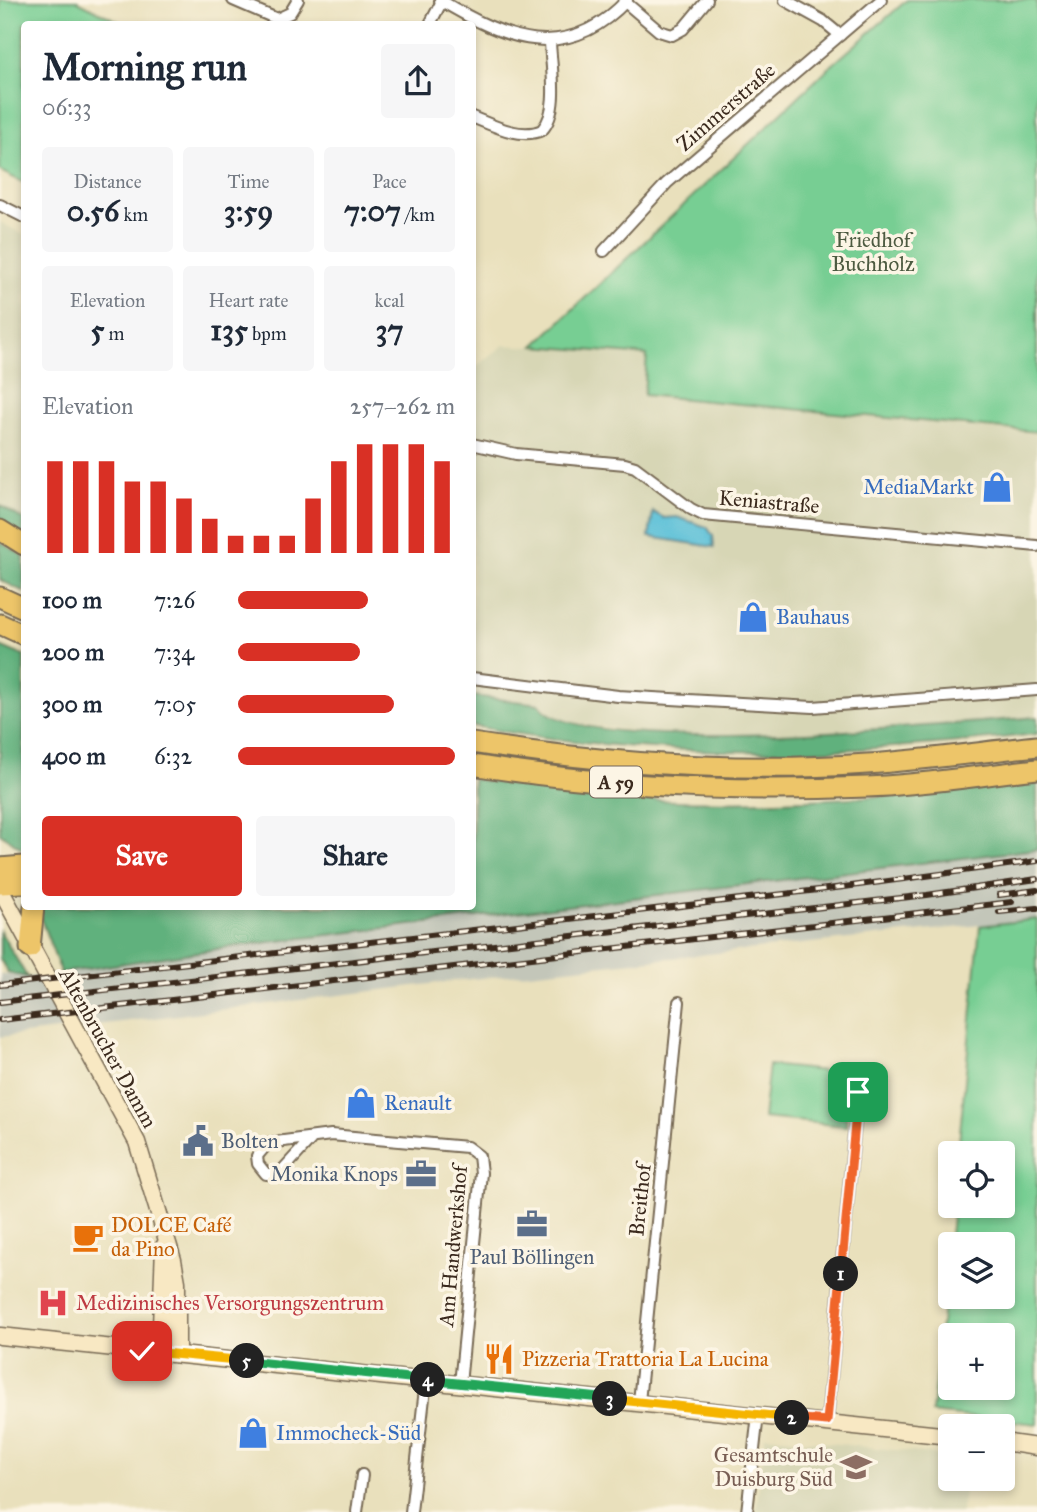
<!DOCTYPE html>
<meta charset="utf-8">
<style>
:root{--surface:#fff;--page:#f6f6f7;--text:#1f2937;--muted:#747a83;--accent:#d93025}
body{margin:0;font-family:"IM FELL Great Primer",serif;background:var(--page);color:var(--text);height:100vh;display:flex;flex-direction:column;font-size:26px;white-space:nowrap}
*{box-sizing:border-box;margin:0}
p{font-size:23px;color:var(--muted)}
.icon{flex:none;width:38px;height:38px;fill:none;stroke:currentColor;stroke-width:2;stroke-linecap:round;stroke-linejoin:round}
.map{position:relative;flex:1;overflow:hidden}
.details{position:absolute;left:21px;top:21px;width:455px;height:889px;display:flex;flex-direction:column;background:var(--surface);border-radius:7px;box-shadow:0 4px 10px #0003}
.details>*{flex:none}
.tools{position:absolute;left:938px;top:1141px;display:grid;gap:14px}
.tools a{display:grid;place-items:center;width:77px;height:77px;border-radius:7px;background:var(--surface);box-shadow:0 4px 10px #0003;font-size:35px}
.pin{position:absolute;display:grid;place-items:center;width:60px;height:60px;color:#fff;margin:-30px;border-radius:14px;box-shadow:0 4px 10px #0006}
.km{position:absolute;width:35px;height:35px;margin:-18px;border-radius:50%;background:#222;color:#fff;font-size:19px;line-height:35px;text-align:center}
.round{display:grid;place-items:center;flex:none;width:74px;height:74px;border-radius:7px;background:var(--page)}
.head{display:flex;align-items:center;justify-content:space-between;height:119px;padding:0 21px}
h1{font-size:38px;font-weight:700;line-height:52px}
.figures{display:grid;grid-template-columns:repeat(3,1fr);gap:10px;height:119px;padding:7px 21px}
.figures div{display:grid;align-content:center;border-radius:7px;background:var(--page);text-align:center}
.figures b{font-size:30px;font-weight:700}
.figures small{font-size:19px;font-weight:400}
.figures p{font-size:19px}
.chart{height:196px;padding:14px 21px}
.chart p{display:flex;justify-content:space-between}
.chart svg{width:100%;height:126px;margin-top:7px;stroke:var(--accent);stroke-width:6}
.action{display:flex;gap:14px;margin-top:auto;padding:14px 21px}
.action a{flex:1;height:80px;border-radius:7px;background:var(--accent);color:#fff;font-size:28px;font-weight:700;line-height:80px;text-align:center}
.action a+a{background:var(--page);color:var(--text)}
ul{padding:0 21px;list-style:none;font-size:23px}
li{display:grid;grid-template-columns:112px 84px 1fr;align-items:center;height:52px}
li i{height:18px;border-radius:9px;background:var(--accent)}
.map>svg:first-child{display:block}
.built{fill:#d7d6b5}
.industrial{fill:#c3c6b9}
.green{fill:#77ce93;stroke:#597c58;stroke-width:2;fill-rule:evenodd}
.forest{fill:#61b17d;stroke:#4e6e4e;stroke-width:2}
.water{fill:#5ac0d8;stroke:#4a757b;stroke-width:2}
.lines{fill:none;stroke-linecap:round;stroke-linejoin:round}
.street-casing{stroke:#786a55;stroke-width:14}
.secondary-casing{stroke:#786a55;stroke-width:19}
.highway-casing{stroke:#786a55;stroke-width:23}
.street{stroke:#fff;stroke-width:10}
.secondary{stroke:#f8e8c3;stroke-width:16}
.highway{stroke:#edc569;stroke-width:19}
.rail-casing{stroke:#3b2a1e;stroke-width:6}
.rail{stroke:#fcf5e5;stroke-width:3.5;stroke-dasharray:10;stroke-linecap:butt}
.split-1-casing{stroke:#fff;stroke-width:14}
.split-2-casing{stroke:#fff;stroke-width:14}
.split-3-casing{stroke:#fff;stroke-width:14}
.split-4-casing{stroke:#fff;stroke-width:14}
.split-5-casing{stroke:#fff;stroke-width:14}
.split-6-casing{stroke:#fff;stroke-width:14}
.split-1{stroke:#f0652b;stroke-width:9}
.split-2{stroke:#f0652b;stroke-width:9}
.split-3{stroke:#f5b400;stroke-width:9}
.split-4{stroke:#22a559;stroke-width:9}
.split-5{stroke:#22a559;stroke-width:9}
.split-6{stroke:#f5b400;stroke-width:9}
.labels{text-anchor:middle;stroke-width:7;stroke-linejoin:round;paint-order:stroke}
.shield{fill:#fcf5e5;stroke:#75675a;stroke-width:2}
.shield-label{font-size:19px;font-weight:bold;fill:#3b2a1e}
.street-label{font-size:21px;fill:#3b2a1e;stroke:#fcf5e5}
.park-label{font-size:21px;fill:#4d5b41;stroke:#fcf5e5}
.shop-label{font-size:21px;fill:#366cbe;stroke:#fcf5e5;text-anchor:start}
.service-label{font-size:21px;fill:#4e5e75;stroke:#fcf5e5;text-anchor:start}
.food-label{font-size:21px;fill:#c56008;stroke:#fcf5e5;text-anchor:start}
.health-label{font-size:21px;fill:#be3a42;stroke:#fcf5e5;text-anchor:start}
.education-label{font-size:21px;fill:#785e54;stroke:#fcf5e5;text-anchor:end}
</style>
<div class="map">
<svg width="1037" height="1512" viewBox="0 0 1037 1512">
<rect width="100%" height="100%" fill="#fcf5e5"/>
<filter id="ink" filterUnits="userSpaceOnUse"><feTurbulence type="fractalNoise" baseFrequency=".0143" numOctaves="2"/><feDisplacementMap in="SourceGraphic" scale="14" xChannelSelector="R" yChannelSelector="G"/><feConvolveMatrix kernelMatrix="1 2 1 2 8 2 1 2 1" color-interpolation-filters="sRGB"/></filter>
<filter id="wash" filterUnits="userSpaceOnUse"><feTurbulence type="fractalNoise" baseFrequency=".00686" numOctaves="4" result="noise"/><feDisplacementMap in="SourceGraphic" scale="28" xChannelSelector="R" yChannelSelector="G"/><feGaussianBlur stdDeviation="1.57" result="paint"/><feColorMatrix in="noise" values="0 0 0 0 0 0 0 0 0 0 0 0 0 0 0 0 0 1.4 0 .05"/><feComposite in="paint" operator="in"/></filter>
<g filter="url(#wash)">
<rect width="100%" height="100%" fill="#e9e0bc"/>
<g class="built">
<polygon points="0,222 24,235 24,520 0,505"/>
<polygon points="504,345 647,355 644,395 1037,434 1037,717 865,732 758,736 656,733 567,722 544,712 473,696 473,369"/>
<polygon points="765,1436 950,1456 950,1479 965,1479 962,1512 756,1512"/>
</g>
<polygon class="industrial" points="1037,849 1037,919 462,980 0,1037 0,974 27,977 61,973 237,946"/>
<g class="green">
<polygon points="0,0 76,0 123,24 24,24 24,183 0,171"/>
<polygon points="907,0 1037,0 1037,432 644,395 647,355 534,346 831,66"/>
<path d="M 1037,919 L 1037,1424 L 932,1413 L 953,1206 L 1003,1206 L 1003,1153 L 958,1153 L 980,926 ZM 1003,1244 L 1003,1297 L 950,1297 L 950,1244 ZM 1003,1335 L 1003,1388 L 950,1388 L 950,1335 Z"/>
<polygon points="769,1065 833,1072 830,1095 836,1096 846,1117 846,1126 763,1118"/>
</g>
<g class="forest">
<polygon points="0,505 24,520 24,537 0,522"/>
<polygon points="0,542 24,556 24,592 0,580"/>
<polygon points="0,646 24,656 24,850 0,833"/>
<path d="M 472,696 L 539,704 C 573,761 965,723 1037,717 L 1037,734 C 850,756 659,761 473,726 Z"/>
<path d="M 473,779 C 532,788 593,797 653,800 C 782,806 909,795 1037,783 L 1037,849 L 237,946 L 61,973 L 39,914 L 39,906 L 472,906 Z"/>
<polygon points="0,931 27,977 8,973 0,959"/>
</g>
<polygon class="water" points="653,512 664,518 677,517 707,527 713,536 714,547 649,537"/>
</g>
<g filter="url(#ink)">
<g class="lines">
<defs>
<g id="street">
<polyline points="233,0 277,19 290,13 298,0"/>
<path d="M 440,0 C 506,40 566,65 627,0"/>
<polyline points="785,0 823,21 840,35"/>
<polyline points="625,2 659,31 672,35 683,29 707,0"/>
<polyline points="430,24 442,1"/>
<path d="M 472,117 C 492,125 521,140 542,130 C 560,111 551,67 550,42"/>
<polyline points="0,205 24,217"/>
<polyline points="604,251 667,183 881,0"/>
<polyline points="472,444 516,454 625,464 635,467 691,509 703,515 1037,546"/>
<polyline points="472,678 618,696 813,707 1037,690"/>
<polyline points="312,1138 279,1174 266,1174 258,1164 257,1156 268,1143 331,1135 467,1147 479,1156 481,1173 460,1384"/>
<polyline points="639,1402 679,1002"/>
<polyline points="827,1421 858,1092"/>
<polyline points="357,1512 362,1475"/>
<polyline points="411,1512 426,1380"/>
<polyline points="747,1512 758,1414"/>
</g>
<g id="secondary">
<polyline points="0,889 137,1142 173,1260 177,1282 177,1354"/>
<polyline points="0,1336 950,1436"/>
<polyline points="160,1353 164,1246"/>
<polyline points="1003,1442 1037,1447"/>
</g>
<g id="highway">
<polyline points="0,530 24,545"/>
<polyline points="0,597 24,608"/>
<polyline points="0,624 24,635"/>
<path d="M 472,743 C 601,763 737,773 867,764 C 924,760 980,752 1037,746"/>
<path d="M 472,765 C 602,786 736,793 867,787 C 923,785 981,775 1037,769"/>
<polyline points="0,868 24,866"/>
<polyline points="0,884 24,883"/>
<polyline points="30,948 34,906"/>
</g>
</defs>
<use href="#street" class="street-casing"/>
<use href="#secondary" class="secondary-casing"/>
<use href="#highway" class="highway-casing"/>
<use href="#street" class="street"/>
<use href="#secondary" class="secondary"/>
<use href="#highway" class="highway"/>
<defs>
<g id="rail">
<polyline points="999,895 1037,890"/>
<polyline points="999,912 1037,908"/>
<polyline points="0,985 844,887 1037,861"/>
<polyline points="0,1002 927,895 1037,879"/>
<polyline points="0,1020 1012,902"/>
</g>
</defs>
<use href="#rail" class="rail-casing"/>
<use href="#rail" class="rail"/>
</g>
</g>
<g class="lines" filter="url(#ink)">
<defs>
<polyline id="split-1" points="841,1274 858,1092"/>
<polyline id="split-2" points="792,1418 827,1421 841,1274"/>
<polyline id="split-3" points="610,1399 792,1418"/>
<polyline id="split-4" points="428,1380 610,1399"/>
<polyline id="split-5" points="247,1361 428,1380"/>
<polyline id="split-6" points="142,1351 247,1361"/>
</defs>
<use href="#split-1" class="split-1-casing"/>
<use href="#split-2" class="split-2-casing"/>
<use href="#split-3" class="split-3-casing"/>
<use href="#split-4" class="split-4-casing"/>
<use href="#split-5" class="split-5-casing"/>
<use href="#split-6" class="split-6-casing"/>
<use href="#split-1" class="split-1"/>
<use href="#split-2" class="split-2"/>
<use href="#split-3" class="split-3"/>
<use href="#split-4" class="split-4"/>
<use href="#split-5" class="split-5"/>
<use href="#split-6" class="split-6"/>
</g>
<defs>
<symbol id="shop-bare" viewBox="-9 -9 18 18"><path d="M-5-2.5h2.3a2.7 3.5 0 0 1 5.4 0H5L5.5 6h-11ZM-1.5-2.5h3a1.5 2.3 0 0 0-3 0Z" fill="#3f7fe0" stroke="#fcf5e5" stroke-width="2.5" paint-order="stroke"/></symbol>
<symbol id="civic-bare" viewBox="-9 -9 18 18"><path d="M-.6-6.5H3V-4.5H.6V-3L4-1V1h2V6H-6V1h2V-1L-.6-3ZM-1.2 2.5V6h2.4V2.5Z" fill="#5c6f8a" stroke="#fcf5e5" stroke-width="2.5" paint-order="stroke"/></symbol>
<symbol id="office-bare" viewBox="-9 -9 18 18"><path d="M-6-3h4V-5.5h4V-3h4V5H-6ZM-1-4.5V-3h2v-1.5ZM-6 0V1H6V0Z" fill="#5c6f8a" stroke="#fcf5e5" stroke-width="2.5" paint-order="stroke"/></symbol>
<symbol id="cafe-bare" viewBox="-9 -9 18 18"><path d="M-5.5-4.5H6V0H3Q3 3.5 0 3.5H-2.5Q-5.5 3.5-5.5 0ZM3-3.2v2h1.7v-2ZM-6 4.5H4V6H-6Z" fill="#e8710a" stroke="#fcf5e5" stroke-width="2.5" paint-order="stroke"/></symbol>
<symbol id="hospital-bare" viewBox="-9 -9 18 18"><path d="M-5-5h3v3.5h4V-5h3V5h-3V1.5h-4V5h-3Z" fill="#e0444e" stroke="#fcf5e5" stroke-width="2.5" paint-order="stroke"/></symbol>
<symbol id="restaurant-bare" viewBox="-9 -9 18 18"><path d="M-5-6h1v4h1v-4h1v4h1v-4h1v5L-1.5 .5V6h-2V.5L-5-1ZM5-6V6H3V1.5H1.5Q1.5-4 5-6Z" fill="#e8710a" stroke="#fcf5e5" stroke-width="2.5" paint-order="stroke"/></symbol>
<symbol id="school-bare" viewBox="-9 -9 18 18"><path d="M0-5L7-2L0 1L-7-2ZM-4 1L0 2.5L4 1V4Q0 6-4 4Z" fill="#8d6e63" stroke="#fcf5e5" stroke-width="2.5" paint-order="stroke"/></symbol>
</defs>
<g fill-rule="evenodd">
<use href="#shop-bare" x="975" y="465" width="44" height="44"/>
<use href="#shop-bare" x="731" y="595" width="44" height="44"/>
<use href="#shop-bare" x="339" y="1081" width="44" height="44"/>
<use href="#civic-bare" x="176" y="1119" width="44" height="44"/>
<use href="#office-bare" x="399" y="1152" width="44" height="44"/>
<use href="#office-bare" x="510" y="1202" width="44" height="44"/>
<use href="#cafe-bare" x="66" y="1215" width="44" height="44"/>
<use href="#hospital-bare" x="31" y="1281" width="44" height="44"/>
<use href="#restaurant-bare" x="477" y="1337" width="44" height="44"/>
<use href="#shop-bare" x="231" y="1411" width="44" height="44"/>
<use href="#school-bare" x="834" y="1445" width="44" height="44"/>
</g>
<g class="labels">
<rect class="shield" x="590" y="766.5" width="52" height="31" rx="5"/>
<g class="shield-label">
<text x="616" y="789">A 59</text>
</g>
<g class="street-label">
<text transform="translate(726 107) rotate(-41)" y="7">Zimmerstraße</text>
<text transform="translate(769 502) rotate(5)" y="7">Keniastraße</text>
<text transform="translate(108 1048) rotate(61)" y="7">Altenbrucher Damm</text>
<text transform="translate(640 1200) rotate(-84)" y="7">Breithof</text>
<text transform="translate(453 1246) rotate(-85)" y="7">Am Handwerkshof</text>
</g>
<g class="park-label">
<text x="873" y="247">Friedhof<tspan x="873" dy="24">Buchholz</tspan></text>
</g>
<g class="shop-label">
<text x="974" y="494" text-anchor="end">MediaMarkt</text>
<text x="776" y="624">Bauhaus</text>
<text x="384" y="1110">Renault</text>
<text x="276" y="1440">Immocheck-Süd</text>
</g>
<g class="service-label">
<text x="221" y="1148">Bolten</text>
<text x="398" y="1181" text-anchor="end">Monika Knops</text>
<text x="532" y="1264" text-anchor="middle">Paul Böllingen</text>
</g>
<g class="food-label">
<text x="111" y="1232">DOLCE Café<tspan x="111" dy="24">da Pino</tspan></text>
<text x="522" y="1366">Pizzeria Trattoria La Lucina</text>
</g>
<g class="health-label">
<text x="76" y="1310">Medizinisches Versorgungszentrum</text>
</g>
<g class="education-label">
<text x="833" y="1462">Gesamtschule<tspan x="833" dy="24">Duisburg Süd</tspan></text>
</g>
</g>
</svg>
<div class="tools">
<a><svg class="icon" aria-label="locate" viewBox="0 0 24 24"><circle cx="12" cy="12" r="6"/><path d="M12 2v4M12 18v4M2 12h4M18 12h4"/></svg></a>
<a><svg class="icon" aria-label="layers" viewBox="0 0 24 24"><path d="M12 4l9 5-9 5-9-5zM3 14l9 5 9-5"/></svg></a>
<a>+</a>
<a>−</a>
</div>
<div class="pin" style="left:858px;top:1092px;background:#1e9e55"><svg class="icon" aria-label="arrive" viewBox="0 0 24 24"><path d="M6 21V4h12l-3 4 3 4H6"/></svg></div>
<div class="pin" style="left:142px;top:1351px;background:#d93025"><svg class="icon" aria-label="check" viewBox="0 0 24 24"><path d="M5 12l5 5 9-10"/></svg></div>
<b class="km" style="left:841px;top:1274px">1</b>
<b class="km" style="left:792px;top:1418px">2</b>
<b class="km" style="left:610px;top:1399px">3</b>
<b class="km" style="left:428px;top:1380px">4</b>
<b class="km" style="left:247px;top:1361px">5</b>
<section class="details">
<div class="head"><div><h1>Morning run</h1><p>06:33</p></div><a class="round"><svg class="icon" aria-label="share" viewBox="0 0 24 24"><path d="M12 15V3M7 8l5-5 5 5M5 13v7h14v-7"/></svg></a></div>
<div class="figures">
<div><p>Distance</p><b>0.56<small> km</small></b></div>
<div><p>Time</p><b>3:59</b></div>
<div><p>Pace</p><b>7:07<small> /km</small></b></div>
</div>
<div class="figures">
<div><p>Elevation</p><b>5<small> m</small></b></div>
<div><p>Heart rate</p><b>135<small> bpm</small></b></div>
<div><p>kcal</p><b>37</b></div>
</div>
<div class="chart"><p><span>Elevation</span>257–262 m</p>
<svg viewBox="0 0 160 44" preserveAspectRatio="none"><path d="M5 44V12M15 44V12M25 44V12M35 44V19M45 44V19M55 44V25M65 44V32M75 44V38M85 44V38M95 44V38M105 44V25M115 44V12M125 44V6M135 44V6M145 44V6M155 44V12"/></svg>
</div>
<ul>
<li><b>100 m</b>7:26<i style="width:60%"></i></li>
<li><b>200 m</b>7:34<i style="width:56%"></i></li>
<li><b>300 m</b>7:05<i style="width:72%"></i></li>
<li><b>400 m</b>6:32<i style="width:100%"></i></li>
</ul>
<div class="action"><a>Save</a><a>Share</a></div>
</section>
</div>
